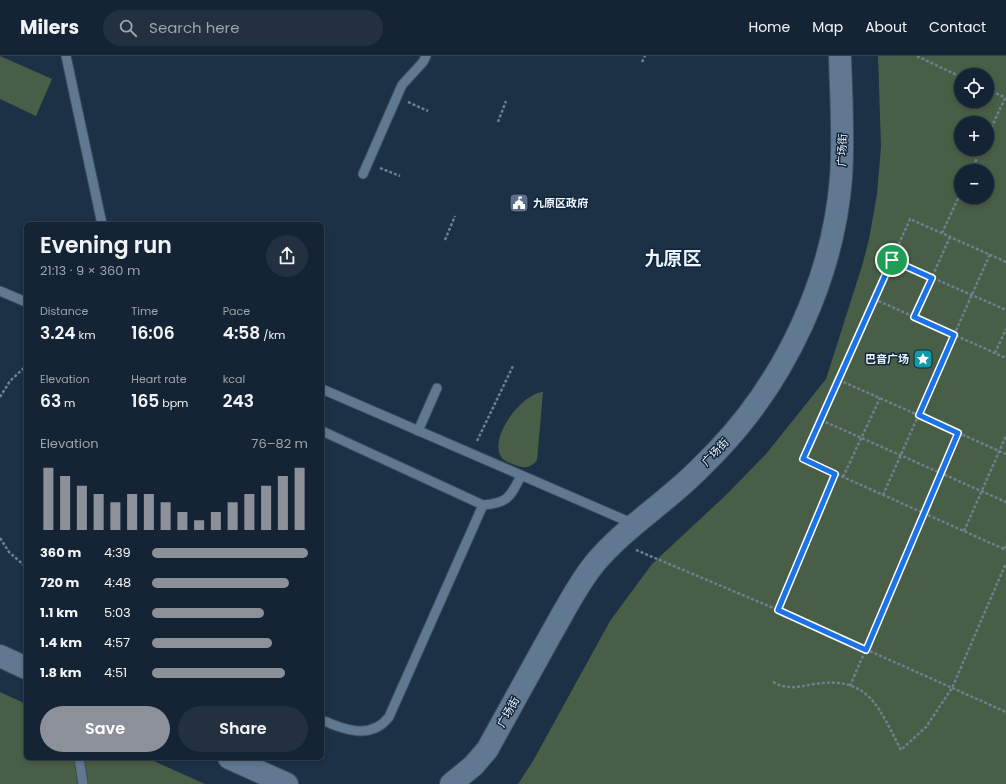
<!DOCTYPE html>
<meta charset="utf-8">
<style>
:root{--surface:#152434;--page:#223040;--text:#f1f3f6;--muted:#9da4ac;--line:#34414f;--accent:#8c9099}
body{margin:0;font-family:Poppins,"Noto Sans SC",sans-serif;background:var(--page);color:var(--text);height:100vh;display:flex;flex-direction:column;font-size:15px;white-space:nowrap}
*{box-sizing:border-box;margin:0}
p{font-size:13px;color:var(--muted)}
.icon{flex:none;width:22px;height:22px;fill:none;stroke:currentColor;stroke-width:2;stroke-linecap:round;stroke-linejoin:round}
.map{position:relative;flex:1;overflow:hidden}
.details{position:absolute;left:24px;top:166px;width:300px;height:538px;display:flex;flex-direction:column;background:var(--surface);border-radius:6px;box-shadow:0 2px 6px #0003,0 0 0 1px var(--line)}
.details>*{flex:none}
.tools{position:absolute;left:954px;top:12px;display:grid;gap:8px}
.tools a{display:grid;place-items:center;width:40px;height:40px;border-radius:50%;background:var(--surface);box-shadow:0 2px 6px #0003,0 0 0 1px var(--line);font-size:20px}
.pin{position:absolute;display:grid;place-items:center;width:34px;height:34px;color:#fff;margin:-17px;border:2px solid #fff;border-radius:50%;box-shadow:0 1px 4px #0007}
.round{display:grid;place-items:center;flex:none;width:42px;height:42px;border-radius:21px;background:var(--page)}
.summary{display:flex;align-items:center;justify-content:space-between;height:68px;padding:0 16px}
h1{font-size:22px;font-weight:600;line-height:30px}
.stats{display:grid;grid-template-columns:repeat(3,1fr);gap:6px;height:68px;padding:4px 16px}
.stats div{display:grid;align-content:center}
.stats b{font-size:17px;font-weight:600}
.stats small{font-size:11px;font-weight:400}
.stats p{font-size:11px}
.chart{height:112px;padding:8px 16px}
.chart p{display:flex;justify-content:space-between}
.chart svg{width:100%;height:72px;margin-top:4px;stroke:var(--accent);stroke-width:6}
.cta{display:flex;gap:8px;margin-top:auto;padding:8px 16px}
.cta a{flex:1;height:46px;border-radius:24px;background:var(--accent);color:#fff;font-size:16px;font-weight:600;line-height:46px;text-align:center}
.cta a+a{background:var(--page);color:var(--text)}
ul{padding:0 16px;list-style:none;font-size:13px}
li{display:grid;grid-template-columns:64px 48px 1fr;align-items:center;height:30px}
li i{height:10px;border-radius:5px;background:var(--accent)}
header{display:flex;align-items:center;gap:24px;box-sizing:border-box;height:56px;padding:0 20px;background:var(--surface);border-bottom:1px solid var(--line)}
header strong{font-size:19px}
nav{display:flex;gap:22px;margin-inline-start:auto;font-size:14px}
.search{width:280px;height:36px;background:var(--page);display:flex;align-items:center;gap:10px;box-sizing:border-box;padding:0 14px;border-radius:22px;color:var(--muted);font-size:15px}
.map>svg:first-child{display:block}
.green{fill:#495e46;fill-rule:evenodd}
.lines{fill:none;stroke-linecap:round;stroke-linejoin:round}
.lane-casing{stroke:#3c4d5d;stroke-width:11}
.secondary-casing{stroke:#3c4d5d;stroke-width:24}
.path{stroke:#707f90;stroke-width:2.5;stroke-dasharray:3 2;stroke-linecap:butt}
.lane{stroke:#617891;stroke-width:9}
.secondary{stroke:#617891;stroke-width:22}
.route-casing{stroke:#fff;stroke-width:8}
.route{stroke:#1a73e8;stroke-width:5}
.labels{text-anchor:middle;stroke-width:3;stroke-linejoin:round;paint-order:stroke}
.street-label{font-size:11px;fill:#ecf4fd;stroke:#12263b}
.poi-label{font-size:11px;font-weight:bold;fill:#ecf4fd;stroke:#12263b;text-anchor:start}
.town-label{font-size:19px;font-weight:bold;fill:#ecf4fd;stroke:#12263b}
</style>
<header>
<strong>Milers</strong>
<div class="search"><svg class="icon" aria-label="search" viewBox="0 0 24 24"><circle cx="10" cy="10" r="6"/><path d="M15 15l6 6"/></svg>Search here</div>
<nav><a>Home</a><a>Map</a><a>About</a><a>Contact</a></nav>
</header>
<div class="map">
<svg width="1006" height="728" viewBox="0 0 1006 728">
<rect width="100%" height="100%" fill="#1c3046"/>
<g class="green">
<polygon points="0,0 52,23 36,60 0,43"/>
<path d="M 878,0 L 1006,0 L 1006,728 L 518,728 L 533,705 L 610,565 L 652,508 L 726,439 L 766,398 L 826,323 L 862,210 L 869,183 L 877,138 L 881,91 ZM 961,19 L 987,19 L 987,45 L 961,45 ZM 961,67 L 987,67 L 987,93 L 961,93 ZM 961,115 L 987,115 L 987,141 L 961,141 Z"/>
<path d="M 543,336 L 537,404 C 533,410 526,413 518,410 C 513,408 505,406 502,402 C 487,383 522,337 543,336 Z"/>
<polygon points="0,636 26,648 26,702 147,702 205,728 0,728"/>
</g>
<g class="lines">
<defs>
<g id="lane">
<polyline points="66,0 102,168"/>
<polyline points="363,118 402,29 423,6 426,0"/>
<polyline points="0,235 26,246"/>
<polyline points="322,333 634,468"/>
<path d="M 322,375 L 483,449 C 508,447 510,441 521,420"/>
<polyline points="418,375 437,332"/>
<path d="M 322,664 C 344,674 371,684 389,661 L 483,449"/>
<polyline points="79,702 83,728"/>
</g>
<g id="secondary">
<polyline points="0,600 26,612"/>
<polyline points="229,702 287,728"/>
<path d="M 451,728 L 473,710 L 487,694 C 508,656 529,618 550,580 C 564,556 577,529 595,507 C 620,477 653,455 682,429 C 695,418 706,406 717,395 C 786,323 833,222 841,122 C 844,81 841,41 840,0"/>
</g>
</defs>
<use href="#lane" class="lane-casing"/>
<use href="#secondary" class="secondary-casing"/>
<g class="path">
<polyline points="917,0 961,21"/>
<polyline points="642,6 645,0"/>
<polyline points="987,33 1006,42"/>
<polyline points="408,46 428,55"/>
<polyline points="498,66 506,45"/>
<polyline points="987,81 1005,42"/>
<polyline points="380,112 400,120"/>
<polyline points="971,115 981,93"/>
<polyline points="942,177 961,136"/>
<polyline points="445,184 455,160"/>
<polyline points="892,204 1006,254"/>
<polyline points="1006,206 910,163 803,403 1006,494"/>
<polyline points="874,243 1006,302"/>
<polyline points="914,261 950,181"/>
<polyline points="995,297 1006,273"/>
<polyline points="839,324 1006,398"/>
<polyline points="0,341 10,325 26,310"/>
<polyline points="821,364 1006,446"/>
<polyline points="477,385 513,310"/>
<polyline points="843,421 880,342"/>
<polyline points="883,439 990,198"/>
<polyline points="964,475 1006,380"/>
<polyline points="0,482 9,496 26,511"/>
<polyline points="1004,493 1006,488"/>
<polyline points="636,494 778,554 1006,656"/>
<polyline points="778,554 835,418"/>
<path d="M 773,626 C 787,634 798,631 814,628 C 870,619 879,653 901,694 L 926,671 L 952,632 L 1006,507"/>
<polyline points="850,630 958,377"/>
</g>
<use href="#lane" class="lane"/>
<use href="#secondary" class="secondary"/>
</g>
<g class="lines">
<defs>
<polygon id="route" points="892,204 932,222 914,261 954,279 919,359 958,377 866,594 778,554 835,418 803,403"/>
</defs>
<use href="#route" class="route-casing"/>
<use href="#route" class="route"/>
</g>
<defs>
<symbol id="civic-square" viewBox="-11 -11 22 22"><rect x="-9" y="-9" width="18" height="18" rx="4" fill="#5c6f8a" stroke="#12263b"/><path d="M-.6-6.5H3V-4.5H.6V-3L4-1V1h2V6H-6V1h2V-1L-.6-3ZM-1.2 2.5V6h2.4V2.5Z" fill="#fff"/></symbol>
<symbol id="sight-square" viewBox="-11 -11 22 22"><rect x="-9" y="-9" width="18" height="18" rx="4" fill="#0f9aa8" stroke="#12263b"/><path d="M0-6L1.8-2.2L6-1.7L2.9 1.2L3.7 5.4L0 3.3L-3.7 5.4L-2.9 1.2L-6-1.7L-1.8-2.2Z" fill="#fff"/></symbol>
</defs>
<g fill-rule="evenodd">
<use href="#civic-square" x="508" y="136" width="22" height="22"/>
<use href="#sight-square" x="912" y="292" width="22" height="22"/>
</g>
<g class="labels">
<g class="street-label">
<text transform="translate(842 94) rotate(-88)" y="4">广场街</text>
<text transform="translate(715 396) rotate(-46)" y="4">广场街</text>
<text transform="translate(508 656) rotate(-61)" y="4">广场街</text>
</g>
<g class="poi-label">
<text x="533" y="151">九原区政府</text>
<text x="909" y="307" text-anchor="end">巴音广场</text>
</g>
<g class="town-label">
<text x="673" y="209">九原区</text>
</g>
</g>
</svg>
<div class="tools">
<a><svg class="icon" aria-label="locate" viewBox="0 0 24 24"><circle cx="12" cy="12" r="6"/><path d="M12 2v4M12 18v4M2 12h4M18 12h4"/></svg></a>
<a>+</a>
<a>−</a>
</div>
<div class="pin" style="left:892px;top:204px;background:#1e9e55"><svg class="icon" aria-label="arrive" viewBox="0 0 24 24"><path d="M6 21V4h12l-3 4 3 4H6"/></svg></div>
<section class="details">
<div class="summary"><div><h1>Evening run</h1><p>21:13 · 9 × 360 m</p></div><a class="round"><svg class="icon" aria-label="share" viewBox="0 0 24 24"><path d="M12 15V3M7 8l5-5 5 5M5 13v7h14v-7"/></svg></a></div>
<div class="stats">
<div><p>Distance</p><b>3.24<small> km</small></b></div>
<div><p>Time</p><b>16:06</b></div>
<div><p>Pace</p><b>4:58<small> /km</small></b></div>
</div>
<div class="stats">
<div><p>Elevation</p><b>63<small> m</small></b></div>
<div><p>Heart rate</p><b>165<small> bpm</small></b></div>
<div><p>kcal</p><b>243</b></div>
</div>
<div class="chart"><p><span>Elevation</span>76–82 m</p>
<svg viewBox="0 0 160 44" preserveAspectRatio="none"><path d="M5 44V6M15 44V11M25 44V17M35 44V22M45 44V27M55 44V22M65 44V22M75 44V27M85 44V33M95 44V38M105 44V33M115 44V27M125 44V22M135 44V17M145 44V11M155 44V6"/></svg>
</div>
<ul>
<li><b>360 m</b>4:39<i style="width:100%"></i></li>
<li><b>720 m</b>4:48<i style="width:88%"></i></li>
<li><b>1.1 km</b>5:03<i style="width:72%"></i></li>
<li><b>1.4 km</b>4:57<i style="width:77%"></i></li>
<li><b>1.8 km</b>4:51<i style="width:85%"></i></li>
</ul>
<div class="cta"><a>Save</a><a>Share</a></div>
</section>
</div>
